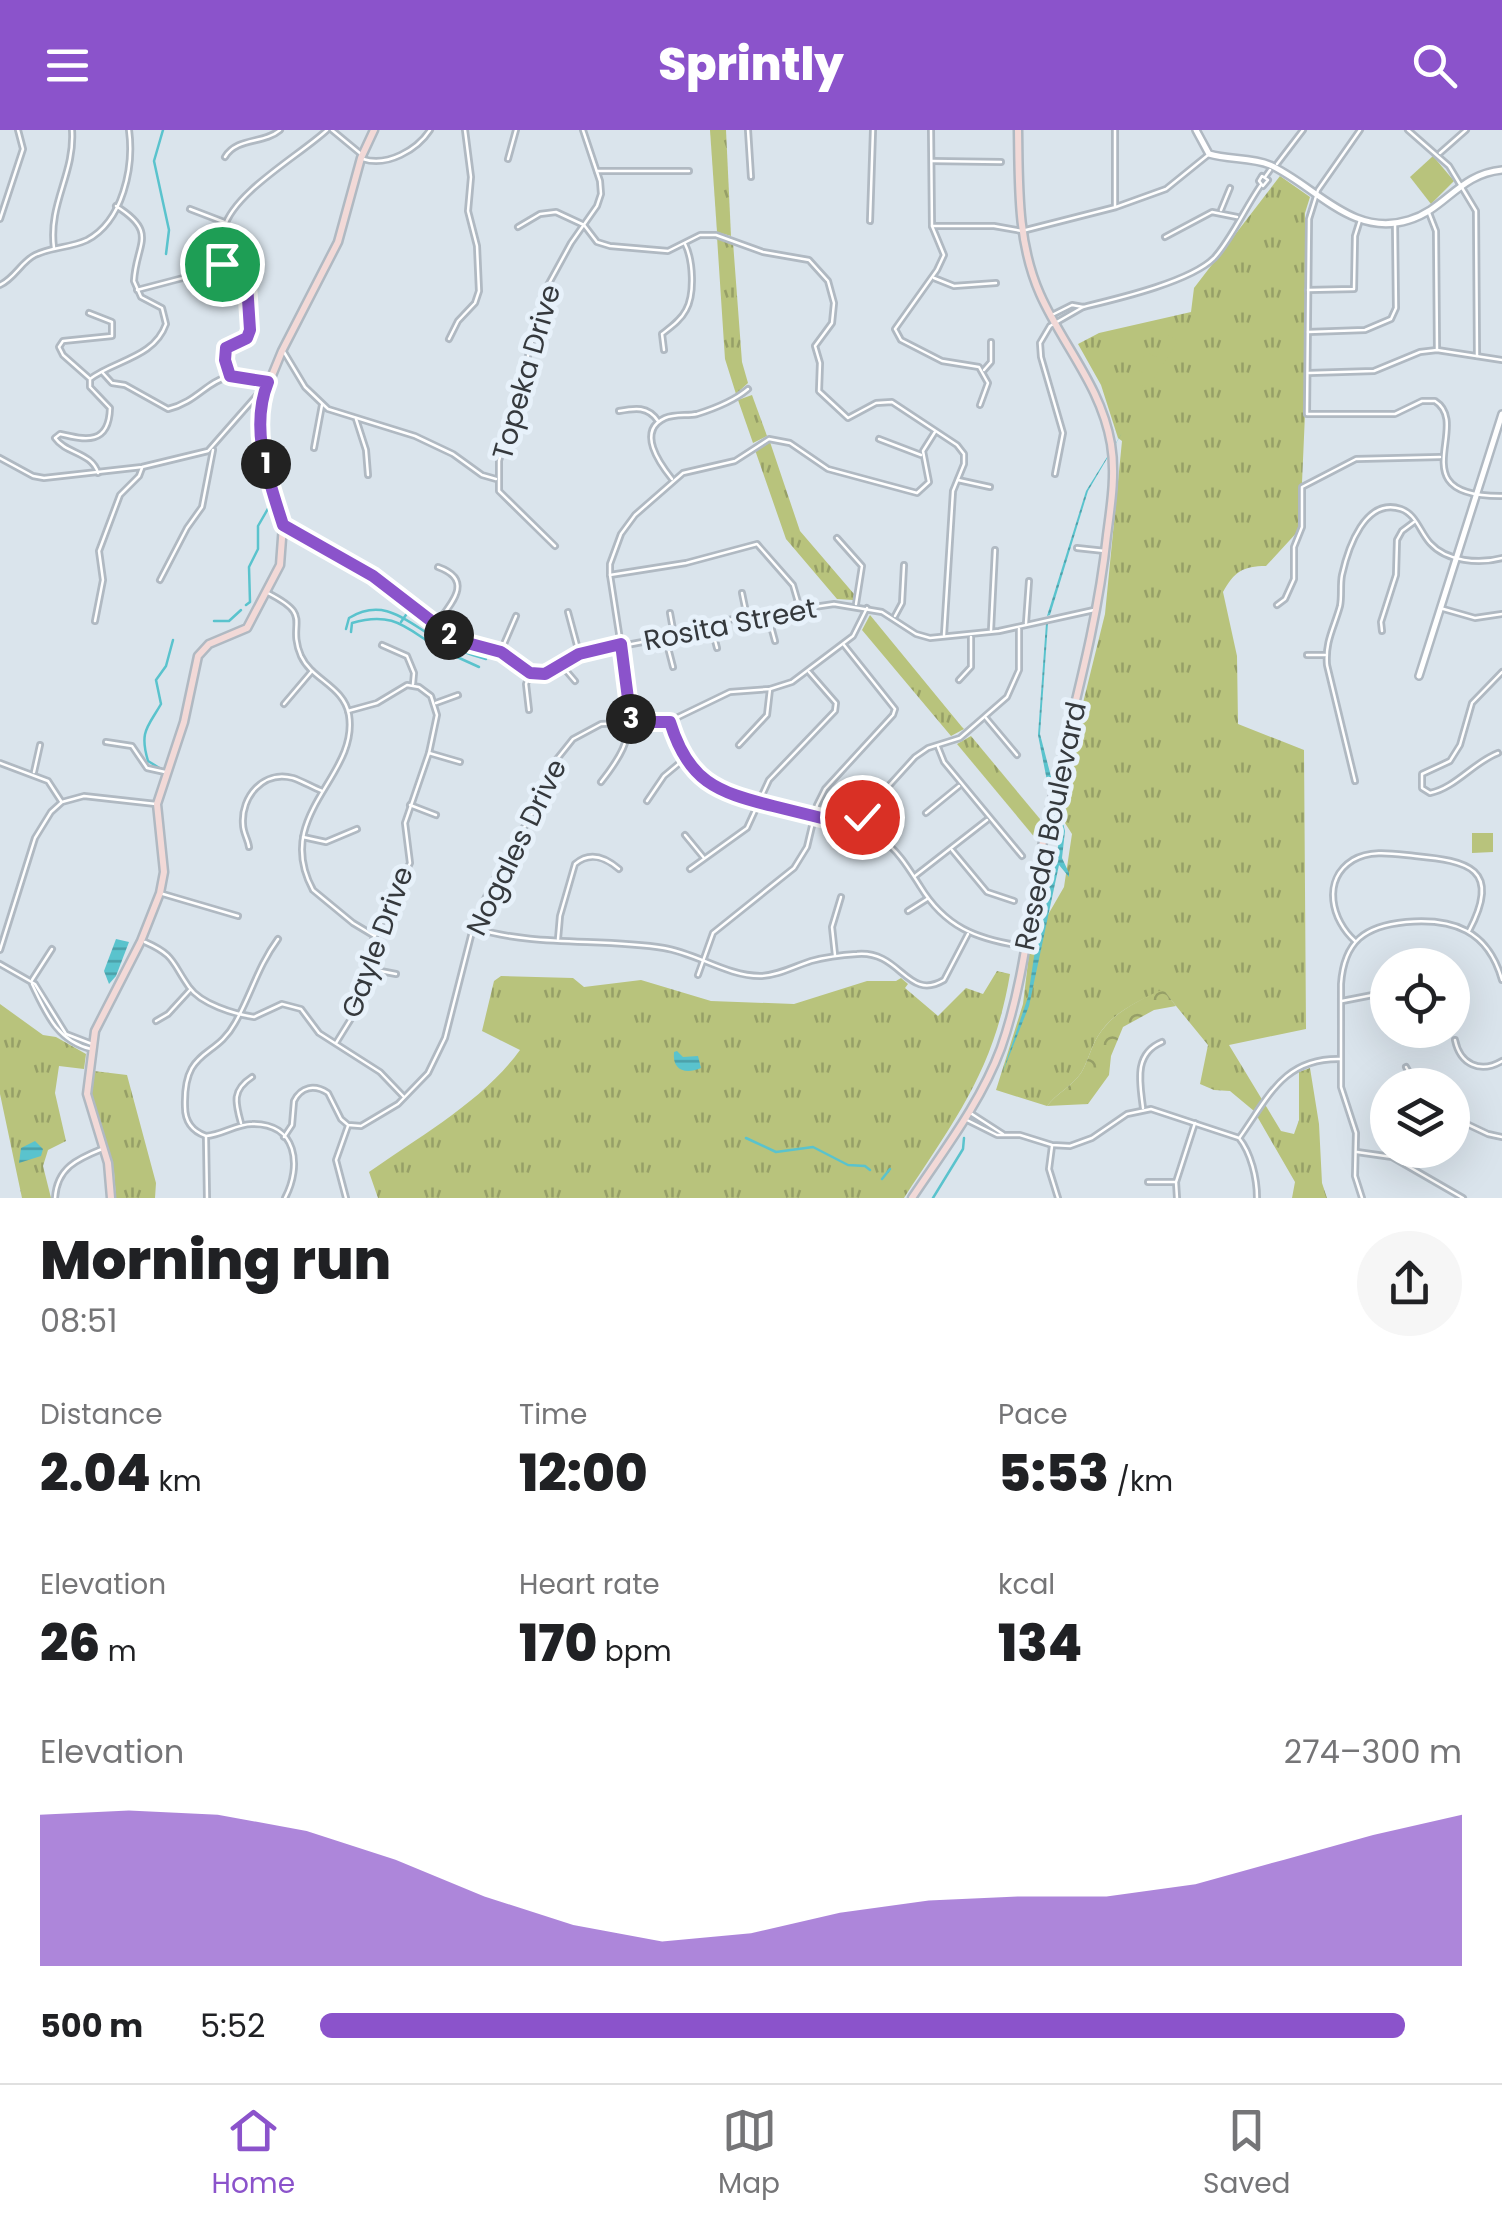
<!DOCTYPE html>
<meta charset="utf-8">
<style>
:root{--surface:#fff;--page:#f6f6f6;--text:#202124;--muted:#757577;--line:#e0e0e0;--accent:#8b53cb}
body{margin:0;font-family:Poppins,sans-serif;background:var(--page);color:var(--text);height:100vh;display:flex;flex-direction:column;font-size:38px;white-space:nowrap}
*{box-sizing:border-box;margin:0}
p{font-size:32px;color:var(--muted)}
.icon{flex:none;width:55px;height:55px;fill:none;stroke:currentColor;stroke-width:2;stroke-linecap:round;stroke-linejoin:round}
.map{position:relative;height:1068px;overflow:hidden}
.panel{display:flex;flex-direction:column;background:var(--surface);flex:1}
.panel>*{flex:none}
.fabs{position:absolute;left:1370px;top:818px;display:grid;gap:20px}
.fabs a{display:grid;place-items:center;width:100px;height:100px;border-radius:50%;background:var(--surface);box-shadow:0 10px 40px #0002;font-size:50px}
.pin{position:absolute;display:grid;place-items:center;width:85px;height:85px;color:#fff;margin:-42px;border:5px solid #fff;border-radius:50%;box-shadow:0 2px 10px #0007}
.km{position:absolute;width:50px;height:50px;margin:-25px;border-radius:50%;background:#222;color:#fff;font-size:28px;line-height:50px;text-align:center}
.round{display:grid;place-items:center;flex:none;width:105px;height:105px;border-radius:52px;background:var(--page)}
.head{display:flex;align-items:center;justify-content:space-between;height:170px;padding:0 40px}
h1{font-size:55px;font-weight:800;line-height:75px}
.metrics{display:grid;grid-template-columns:repeat(3,1fr);gap:15px;height:170px;padding:10px 40px}
.metrics div{display:grid;align-content:center}
.metrics b{font-size:50px;font-weight:800}
.metrics small{font-size:28px;font-weight:400}
.metrics p{font-size:28px}
.chart{height:280px;padding:20px 40px}
.chart p{display:flex;justify-content:space-between}
.chart svg{width:100%;height:180px;margin-top:10px;fill:var(--accent);opacity:.7}
ul{padding:0 40px;list-style:none;font-size:32px}
li{display:grid;grid-template-columns:160px 120px 1fr;align-items:center;height:75px}
li i{height:25px;border-radius:12px;background:var(--accent)}
header{display:flex;justify-content:space-between;align-items:center;height:130px;padding:0 40px;background:var(--accent);color:#fff;font-size:45px;font-weight:800}
.tabs{display:flex;justify-content:space-around;align-items:center;height:140px;border-top:2px solid var(--line);background:var(--surface);font-size:28px;color:var(--muted)}
.tabs a{display:grid;justify-items:center;gap:5px}
.tabs .selected{color:var(--accent)}
.map>svg:first-child{display:block}
.grass{fill:url(#grass-tufts)}
.forest{fill:url(#forest-crowns)}
.park{fill:#b8c37c}
.water{fill:url(#water-rules)}
.lines{fill:none;stroke-linecap:round;stroke-linejoin:round}
.stream{stroke:#5ac3cd;stroke-width:2.5}
.minor-casing{stroke:#b0b9c2;stroke-width:8}
.tertiary-casing{stroke:#b0b9c2;stroke-width:10}
.secondary-casing{stroke:#b0b9c2;stroke-width:11}
.minor{stroke:#fff;stroke-width:2.5}
.tertiary{stroke:#fff;stroke-width:5}
.secondary{stroke:#f2d9d7;stroke-width:6}
.route-casing{stroke:#fff;stroke-width:20}
.route{stroke:#8b53cb;stroke-width:12}
.labels{text-anchor:middle;stroke-width:10;stroke-linejoin:round;paint-order:stroke}
.street-label{font-size:28px;fill:#35393d;stroke:#e7f1fa}
</style>
<header><svg class="icon" aria-label="menu" viewBox="0 0 24 24"><path d="M4 6h16M4 12h16M4 18h16"/></svg>Sprintly<svg class="icon" aria-label="search" viewBox="0 0 24 24"><circle cx="10" cy="10" r="6"/><path d="M15 15l6 6"/></svg></header>
<div class="map">
<svg width="1502" height="1068" viewBox="0 0 1502 1068">
<defs>
<pattern id="grass-tufts" width="24" height="20" patternUnits="userSpaceOnUse" patternTransform="scale(2.5)"><rect width="24" height="20" fill="#b8c37c"/><path d="M3 7l-1-3M5 7V3M7 7l1-3M15 17l-1-3M17 17v-4M19 17l1-3" fill="none" stroke="#969f67"/></pattern>
<pattern id="forest-crowns" width="20" height="18" patternUnits="userSpaceOnUse" patternTransform="scale(2.5)"><rect width="20" height="18" fill="#b8c37c"/><path d="M2 6a3 3 0 1 1 6 0M12 15a3 3 0 1 1 6 0" fill="none" stroke="#969f67"/></pattern>
<pattern id="water-rules" width="6" height="5" patternUnits="userSpaceOnUse" patternTransform="scale(2.5)"><rect width="6" height="5" fill="#5ac3cd"/><path d="M0 2.5h6" fill="none" stroke="#4b9fa8"/></pattern>
</defs>
<rect width="100%" height="100%" fill="#dae4ec"/>
<g class="grass">
<polygon points="710,0 726,0 731,106 717,102"/>
<path d="M 1280,46 L 1310,67 L 1305,83 L 1305,284 L 1300,399 L 1266,436 C 1243,436 1234,442 1223,462 L 1237,526 L 1238,594 L 1304,620 L 1306,899 L 1229,915 L 1281,1001 L 1294,1004 L 1299,990 L 1299,942 L 1310,938 L 1319,994 L 1322,1053 L 1327,1068 L 1292,1068 L 1295,1052 L 1254,981 L 1230,961 L 1214,960 L 1200,954 L 1208,915 L 1163,860 C 1138,871 1113,882 1098,906 C 1091,917 1088,931 1081,943 C 1071,957 1057,963 1047,976 L 996,960 L 1023,874 L 1030,816 L 1064,757 L 1072,704 L 1060,685 L 1060,666 L 1105,484 L 1122,311 L 1118,308 L 1101,255 L 1078,214 L 1099,203 L 1191,182 L 1194,158 Z"/>
<polygon points="717,107 733,112 742,232 748,253 736,264 725,229"/>
<polygon points="752,265 767,306 753,313 738,270"/>
<polygon points="770,312 800,401 854,464 853,470 837,469 786,409 755,320"/>
<polygon points="870,485 962,597 964,599 951,606 862,500"/>
<polygon points="971,606 1040,689 1036,709 957,614"/>
<path d="M 997,841 L 1010,844 C 994,940 956,988 904,1068 L 378,1068 L 369,1042 C 420,1006 483,971 520,920 L 482,901 L 494,851 L 501,846 L 573,848 L 584,857 L 641,850 L 711,871 L 794,874 L 867,851 L 896,851 L 901,848 L 908,854 L 905,858 L 938,886 L 966,858 L 983,864 Z"/>
<polygon points="0,874 43,905 56,907 86,924 84,939 59,936 55,963 66,1011 48,1020 43,1036 51,1068 22,1068 0,964"/>
<polygon points="94,941 127,945 156,1053 155,1068 116,1068 114,1042 91,966"/>
</g>
<path class="forest" d="M 1163,859 L 1176,876 L 1154,880 L 1123,897 L 1111,926 L 1109,945 L 1088,974 L 1047,976 C 1057,963 1071,957 1081,943 C 1088,931 1091,917 1098,906 C 1113,882 1138,871 1163,859 Z"/>
<g class="park">
<polygon points="1433,26 1454,51 1431,74 1410,47"/>
<polygon points="1169,205 1178,211 1147,259 1139,254 1145,244 1136,239 1147,222 1156,227"/>
<polygon points="1472,703 1493,703 1493,722 1472,723"/>
</g>
<g class="water">
<polygon points="1122,303 1088,361 1050,485 1047,486 1086,361"/>
<polygon points="1046,493 1048,493 1040,604 1065,701 1062,728 1069,743 1069,747 1059,735 1029,876 1002,944 1028,867 1035,820 1059,712 1038,605"/>
<polygon points="116,809 129,812 116,846 109,854 104,841"/>
<path d="M 677,921 L 683,927 L 698,926 L 701,938 C 685,945 672,940 674,922 Z"/>
<polygon points="35,1011 43,1019 41,1026 19,1033 21,1018"/>
</g>
<g class="lines">
<g class="stream">
<polyline points="163,0 154,31 169,100 166,124"/>
<polyline points="246,475 250,472 249,437 258,419 258,396 273,370"/>
<polyline points="214,491 229,491 241,480"/>
<polyline points="401,492 408,482"/>
<path d="M 346,499 L 349,488 C 384,467 406,491 435,508 C 451,518 467,524 486,529"/>
<path d="M 351,502 L 352,493 C 398,479 409,503 446,522 L 451,512"/>
<polyline points="446,522 479,537"/>
<path d="M 161,639 L 148,631 C 139,601 148,597 161,574 L 156,550 L 166,536 L 173,510"/>
<polyline points="746,1008 776,1022 813,1017 848,1035 865,1036 870,1040"/>
<polyline points="882,1049 890,1039"/>
<polyline points="933,1068 963,1019 964,1008"/>
</g>
<defs>
<g id="minor">
<polyline points="332,0 361,24"/>
<polyline points="748,0 751,47"/>
<polyline points="931,0 932,96 944,125 937,140 895,199 901,210 942,231 979,237 988,253 980,275"/>
<polyline points="1115,0 1115,76"/>
<path d="M 1360,0 L 1318,60 L 1309,89 L 1307,284 L 1395,284 L 1422,271 L 1435,271 C 1473,295 1398,367 1502,366"/>
<polyline points="1408,0 1449,36 1476,81 1477,226"/>
<polyline points="1440,23 1466,0"/>
<path d="M 225,27 C 237,7 264,14 280,0"/>
<path d="M 363,29 C 387,37 417,20 430,0"/>
<polyline points="508,29 516,0"/>
<polyline points="932,31 1001,32"/>
<polyline points="1277,34 1303,0"/>
<polyline points="597,41 689,41"/>
<polygon points="1262,46 1268,50 1263,56 1259,51"/>
<polyline points="1265,47 1270,40"/>
<polyline points="190,79 224,92"/>
<polyline points="1221,80 1230,58"/>
<polyline points="1429,83 1436,101 1437,219"/>
<polyline points="0,89 23,19 18,0"/>
<polyline points="870,91 873,0"/>
<polyline points="932,96 994,96 1022,101 1116,77 1166,59 1208,25"/>
<polyline points="518,97 540,84 556,82 584,95 597,112 610,116 668,121 700,105 716,105 763,122 809,130 828,151 834,173 832,193 815,216 820,233 819,261 848,288 876,273 892,272 957,315 964,324 964,334 953,361 944,505"/>
<polyline points="1165,107 1212,82 1237,87"/>
<path d="M 54,118 C 48,73 75,44 72,0"/>
<path d="M 222,138 C 222,125 220,110 224,98 C 234,62 300,25 327,0"/>
<polyline points="223,139 247,153 250,200 247,207 227,218 225,230 231,246"/>
<polyline points="934,148 954,156 996,153"/>
<path d="M 0,155 C 15,148 21,132 35,125 C 51,117 70,118 87,110 C 123,91 134,37 129,0"/>
<polyline points="137,160 221,138"/>
<polyline points="1308,160 1354,159 1355,106 1360,90"/>
<path d="M 1052,185 L 1072,175 L 1083,177 C 1116,169 1190,152 1214,128 C 1231,110 1246,76 1261,55"/>
<polyline points="1308,202 1365,200 1391,189 1396,178 1395,94"/>
<polyline points="449,209 458,191 475,173 479,161 477,116 468,81 471,47 465,0"/>
<path d="M 664,220 L 662,204 C 671,197 681,190 686,180 C 695,164 693,130 685,114"/>
<polyline points="284,222 305,257 328,279 415,306 453,324 482,345 496,349"/>
<polyline points="984,240 991,232 991,212"/>
<path d="M 102,242 L 112,253 L 125,255 L 168,279 C 209,269 212,231 266,252"/>
<polyline points="1309,243 1374,241 1420,222 1437,220 1502,230"/>
<polyline points="89,248 63,225 59,217 63,211 112,206 112,192 89,183"/>
<path d="M 619,281 C 635,278 648,276 658,291"/>
<polyline points="356,289 366,320 368,345"/>
<polyline points="879,309 921,325"/>
<polyline points="314,318 322,275"/>
<polyline points="0,328 33,346 44,348 142,337 208,321 266,255"/>
<path d="M 98,343 C 92,322 66,324 55,308 L 60,304 C 86,310 109,315 110,278 L 90,257 L 90,249 C 115,230 154,228 166,194 L 162,178 L 141,167 L 134,151 C 136,113 159,103 116,76"/>
<polyline points="1055,344 1063,303 1041,227 1040,213 1050,196 1083,177"/>
<path d="M 672,349 C 660,334 636,301 665,288 C 675,284 687,286 697,284 C 713,279 735,270 748,259"/>
<polyline points="958,350 990,357"/>
<polyline points="284,395 373,446 456,509 501,523 530,543 555,540 579,524 690,503 714,492 834,474 882,482 916,504 930,508 999,501 1094,480"/>
<polyline points="837,408 862,436 856,474"/>
<polyline points="555,416 499,361 499,331 547,157 571,113 597,76 601,64 600,51 583,0"/>
<polyline points="1077,418 1105,421"/>
<polyline points="610,445 686,433 757,414 793,455 800,479"/>
<polyline points="160,450 187,398 202,377 213,320"/>
<path d="M 268,463 C 315,487 286,491 301,526 C 312,550 344,556 349,585 C 359,647 272,684 313,760 L 353,793 L 373,805"/>
<polyline points="742,463 747,487"/>
<polyline points="1277,475 1285,469 1294,449 1294,417 1302,397 1302,357 1356,329 1440,327"/>
<polyline points="1440,478 1475,488 1502,484"/>
<polyline points="568,482 579,523"/>
<polyline points="670,483 674,505"/>
<polyline points="895,486 902,473 904,435"/>
<polyline points="769,489 775,511"/>
<polyline points="95,491 103,450 99,421 120,365 139,346 142,338"/>
<polyline points="1026,493 1029,451"/>
<path d="M 436,494 C 451,474 475,450 438,437"/>
<polyline points="711,495 717,518"/>
<polyline points="991,500 995,420"/>
<polyline points="1382,501 1381,492 1396,445 1397,410 1402,401 1414,392"/>
<polyline points="666,510 673,537"/>
<polyline points="382,515 407,526 414,543 413,554"/>
<polyline points="501,521 516,486"/>
<polyline points="1307,525 1325,525"/>
<polyline points="563,537 575,551"/>
<polyline points="959,550 971,537 971,507"/>
<polyline points="436,573 458,565"/>
<polyline points="284,574 312,541"/>
<polyline points="529,580 526,554 530,543"/>
<polyline points="986,588 1017,625"/>
<path d="M 671,593 C 695,674 759,673 830,690 C 848,694 865,698 881,709 C 898,720 909,739 920,756 C 945,797 976,809 1022,816"/>
<polyline points="106,612 132,616 147,638 165,642"/>
<polyline points="739,615 767,585 770,559"/>
<polyline points="938,617 944,632 1022,726"/>
<polyline points="429,623 460,632"/>
<path d="M 1498,623 C 1474,632 1455,658 1430,663 L 1422,658 L 1422,644 L 1450,631 L 1460,615 L 1472,573 L 1502,542"/>
<polyline points="0,633 48,651 61,671"/>
<polyline points="34,642 40,615"/>
<path d="M 1355,651 L 1327,535 C 1325,511 1334,498 1340,476 C 1342,466 1340,455 1342,445 C 1348,418 1365,367 1401,379 C 1416,384 1420,402 1430,413 C 1447,432 1480,434 1502,428"/>
<path d="M 601,652 C 620,628 630,611 631,581 L 610,445 L 610,434 L 621,404 L 635,385 L 683,343 L 735,331 L 769,309 L 790,313 L 828,339 L 917,363 L 929,352 L 923,321 L 935,302"/>
<polyline points="647,671 664,646 682,631"/>
<polyline points="410,675 436,685"/>
<polyline points="926,683 959,656"/>
<polyline points="859,695 866,681 915,627 928,618 960,608 1007,567 1019,540 1019,499"/>
<polyline points="685,705 704,728"/>
<polyline points="303,707 326,712 357,699"/>
<path d="M 249,717 C 248,709 243,703 243,694 C 241,667 263,640 293,648 C 302,651 312,657 322,661"/>
<polyline points="952,720 987,762 1014,771"/>
<polyline points="690,739 747,698 769,650 835,581 836,573 809,542"/>
<polyline points="915,746 987,690"/>
<polyline points="163,764 238,786"/>
<polyline points="908,781 927,769"/>
<path d="M 474,798 C 535,817 602,808 664,818 C 696,823 727,846 760,846 C 777,846 795,836 811,831 C 826,827 842,825 857,824 C 901,820 907,872 944,850 L 968,804"/>
<path d="M 278,809 C 258,836 251,865 235,893 C 215,930 183,917 185,977 C 185,992 192,1001 206,1006 C 222,1005 236,994 252,994 C 297,993 302,1036 285,1068"/>
<path d="M 558,809 L 560,786 L 575,734 C 590,721 605,727 619,739"/>
<path d="M 1355,811 C 1332,791 1321,750 1353,730 C 1371,719 1395,724 1415,726 C 1468,731 1502,738 1469,801"/>
<path d="M 145,812 C 175,825 172,833 189,857 C 201,874 234,884 254,887 L 282,874 L 301,879 L 319,903 L 380,942 L 404,967"/>
<polyline points="0,820 35,708 51,682 62,672 84,666 156,674"/>
<polyline points="835,825 832,797 841,767"/>
<polyline points="0,834 35,854 66,904 92,914"/>
<polyline points="365,838 396,844"/>
<polyline points="698,845 713,803 794,738 807,717 817,675 825,659 893,585 895,579 844,515"/>
<polyline points="32,850 52,819"/>
<path d="M 32,854 C 46,883 57,911 91,919"/>
<polyline points="1342,871 1388,862"/>
<polyline points="156,891 168,884 190,860"/>
<path d="M 1455,910 C 1460,934 1480,944 1502,931"/>
<polyline points="336,913 357,879 369,818 410,733 405,693 429,623 437,585 431,566 419,557 407,555 377,573 348,581"/>
<polyline points="1406,937 1416,955"/>
<path d="M 1143,978 C 1140,953 1133,924 1162,912"/>
<polyline points="972,984 1003,1004"/>
<polyline points="1452,987 1488,1004 1502,1007"/>
<path d="M 965,989 L 997,1005 L 1020,1005 L 1052,1015 L 1070,1016 L 1092,1008 L 1127,984 L 1151,979 L 1239,1008 C 1251,1023 1257,1048 1257,1068"/>
<path d="M 241,993 C 235,972 232,960 252,947"/>
<polyline points="206,1007 207,1068"/>
<path d="M 284,1007 L 292,995 L 294,971 C 301,957 314,954 328,963 L 341,989 L 348,995 L 361,996 L 398,974 L 428,943 L 445,908 L 475,790 L 508,721 L 529,690 L 557,629 L 573,609 L 601,594 L 670,591 L 730,562 L 770,559 L 792,552 L 853,506 L 867,478"/>
<path d="M 1240,1007 C 1269,966 1284,928 1340,929"/>
<polyline points="1052,1016 1049,1039 1058,1068"/>
<polyline points="1357,1022 1392,1027 1463,1068"/>
<polyline points="1398,1029 1402,1020"/>
<polyline points="1148,1052 1175,1052"/>
<path d="M 55,1068 C 57,1038 77,1029 102,1019"/>
<polyline points="346,1068 336,1030 348,996"/>
<polyline points="1177,1068 1176,1052 1195,993"/>
<path d="M 1362,1068 L 1355,1046 L 1356,1003 L 1341,957 L 1341,854 C 1344,811 1365,796 1406,792 C 1453,788 1488,800 1502,850"/>
</g>
<g id="tertiary">
<path d="M 1196,0 L 1209,24 C 1229,30 1251,27 1270,35 C 1316,56 1352,108 1409,90 C 1446,79 1459,44 1502,40"/>
<polyline points="1419,546 1502,284"/>
</g>
<g id="secondary">
<polyline points="111,1068 108,1033 87,964 95,901 141,811 160,763 164,742 157,674 184,592 198,526 209,514 247,498 280,435 283,395 261,311 262,270 282,221 338,112 361,28 374,0"/>
<path d="M 912,1068 C 944,1020 981,972 1001,918 C 1027,844 1031,763 1048,687 C 1069,593 1097,501 1107,405 C 1111,375 1116,344 1111,314 C 1101,256 1063,216 1040,164 C 1017,112 1019,56 1018,0"/>
</g>
</defs>
<use href="#minor" class="minor-casing"/>
<use href="#tertiary" class="tertiary-casing"/>
<use href="#secondary" class="secondary-casing"/>
<use href="#minor" class="minor"/>
<use href="#tertiary" class="tertiary"/>
<use href="#secondary" class="secondary"/>
</g>
<g class="lines">
<defs>
<path id="route" d="M 222,134 L 222,138 L 247,154 L 250,200 L 247,208 L 226,218 L 225,230 L 230,246 L 268,252 C 249,299 269,350 283,395 L 373,446 L 456,510 L 501,522 L 530,543 L 545,544 L 579,524 L 621,514 L 631,592 L 670,592 C 688,651 716,662 773,676 C 801,683 830,690 858,697 L 862,687"/>
</defs>
<use href="#route" class="route-casing"/>
<use href="#route" class="route"/>
</g>
<g class="labels">
<g class="street-label">
<text transform="translate(526 242) rotate(-74)" y="10">Topeka Drive</text>
<text transform="translate(730 494) rotate(-11)" y="10">Rosita Street</text>
<text transform="translate(1050 696) rotate(-78)" y="10">Reseda Boulevard</text>
<text transform="translate(516 717) rotate(-64)" y="10">Nogales Drive</text>
<text transform="translate(377 812) rotate(-70)" y="10">Gayle Drive</text>
</g>
</g>
</svg>
<div class="fabs">
<a><svg class="icon" aria-label="locate" viewBox="0 0 24 24"><circle cx="12" cy="12" r="6"/><path d="M12 2v4M12 18v4M2 12h4M18 12h4"/></svg></a>
<a><svg class="icon" aria-label="layers" viewBox="0 0 24 24"><path d="M12 4l9 5-9 5-9-5zM3 14l9 5 9-5"/></svg></a>
</div>
<div class="pin" style="left:222px;top:134px;background:#1e9e55"><svg class="icon" aria-label="arrive" viewBox="0 0 24 24"><path d="M6 21V4h12l-3 4 3 4H6"/></svg></div>
<div class="pin" style="left:862px;top:687px;background:#d93025"><svg class="icon" aria-label="check" viewBox="0 0 24 24"><path d="M5 12l5 5 9-10"/></svg></div>
<b class="km" style="left:266px;top:334px">1</b>
<b class="km" style="left:449px;top:505px">2</b>
<b class="km" style="left:631px;top:589px">3</b>
</div>
<section class="panel">
<div class="head"><div><h1>Morning run</h1><p>08:51</p></div><a class="round"><svg class="icon" aria-label="share" viewBox="0 0 24 24"><path d="M12 15V3M7 8l5-5 5 5M5 13v7h14v-7"/></svg></a></div>
<div class="metrics">
<div><p>Distance</p><b>2.04<small> km</small></b></div>
<div><p>Time</p><b>12:00</b></div>
<div><p>Pace</p><b>5:53<small> /km</small></b></div>
</div>
<div class="metrics">
<div><p>Elevation</p><b>26<small> m</small></b></div>
<div><p>Heart rate</p><b>170<small> bpm</small></b></div>
<div><p>kcal</p><b>134</b></div>
</div>
<div class="chart"><p><span>Elevation</span>274–300 m</p>
<svg viewBox="0 0 160 44" preserveAspectRatio="none"><path d="M0 44V7L10 6L20 7L30 11L40 18L50 27L60 34L70 38L80 36L90 31L100 28L110 27L120 27L130 24L140 18L150 12L160 7V44z"/></svg>
</div>
<ul>
<li><b>500 m</b>5:52<i style="width:95%"></i></li>
</ul>
</section>
<nav class="tabs">
<a class="selected"><svg class="icon" aria-label="home" viewBox="0 0 24 24"><path d="M3 11l9-7 9 7M6 9v11h12V9"/></svg>Home</a>
<a><svg class="icon" aria-label="map" viewBox="0 0 24 24"><path d="M3 6l6-2 6 2 6-2v14l-6 2-6-2-6 2zM9 4v14M15 6v14"/></svg>Map</a>
<a><svg class="icon" aria-label="saved" viewBox="0 0 24 24"><path d="M7 4h10v16l-5-4-5 4z"/></svg>Saved</a>
</nav>
